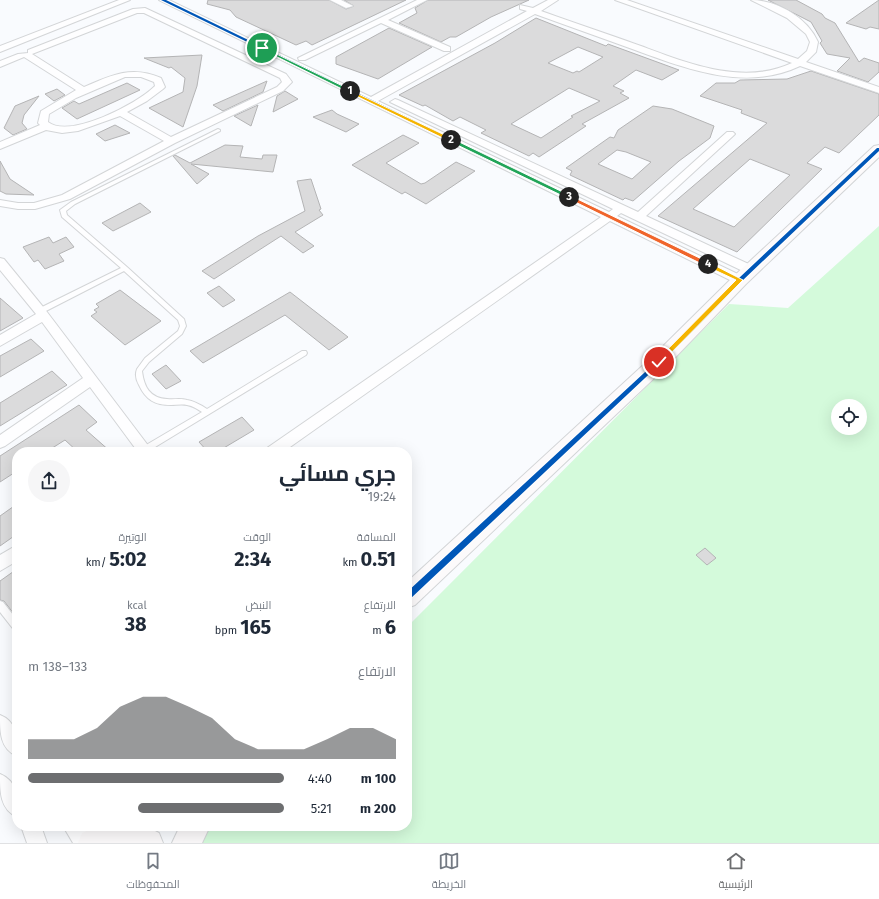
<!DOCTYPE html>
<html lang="ar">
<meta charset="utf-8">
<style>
:root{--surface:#fff;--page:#f6f6f7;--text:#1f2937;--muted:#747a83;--line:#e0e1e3;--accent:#6d6e70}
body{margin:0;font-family:"Fira Sans",Cairo,sans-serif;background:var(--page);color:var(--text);direction:rtl;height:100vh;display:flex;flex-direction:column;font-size:15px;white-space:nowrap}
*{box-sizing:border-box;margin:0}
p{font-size:13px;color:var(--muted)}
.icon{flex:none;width:22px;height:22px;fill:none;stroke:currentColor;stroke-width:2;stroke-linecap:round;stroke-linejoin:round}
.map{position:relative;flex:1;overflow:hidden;direction:ltr}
.side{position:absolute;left:12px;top:447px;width:400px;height:384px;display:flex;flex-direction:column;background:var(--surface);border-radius:16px;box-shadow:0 4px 16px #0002;direction:rtl}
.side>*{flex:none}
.tools{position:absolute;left:831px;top:399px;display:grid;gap:8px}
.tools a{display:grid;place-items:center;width:36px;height:36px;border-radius:50%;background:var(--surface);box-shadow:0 4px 16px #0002;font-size:20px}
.pin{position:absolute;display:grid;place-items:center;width:34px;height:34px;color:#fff;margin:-17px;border:2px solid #fff;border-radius:50%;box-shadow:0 1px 4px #0007}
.km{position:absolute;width:20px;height:20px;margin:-10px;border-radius:50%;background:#222;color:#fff;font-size:11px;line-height:20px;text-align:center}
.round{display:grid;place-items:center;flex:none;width:42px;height:42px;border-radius:21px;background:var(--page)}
.headline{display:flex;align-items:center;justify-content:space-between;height:68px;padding:0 16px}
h1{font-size:22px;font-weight:700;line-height:30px}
.figures{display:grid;grid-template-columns:repeat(3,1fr);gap:6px;height:68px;padding:4px 16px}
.figures div{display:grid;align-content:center}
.figures b{font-size:20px;font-weight:700}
.figures small{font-size:11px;font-weight:400}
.figures p{font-size:11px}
.chart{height:112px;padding:8px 16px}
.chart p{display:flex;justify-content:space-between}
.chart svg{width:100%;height:72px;margin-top:4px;fill:var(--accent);opacity:.7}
ul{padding:0 16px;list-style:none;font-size:13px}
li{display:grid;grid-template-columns:64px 48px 1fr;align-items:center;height:30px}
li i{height:10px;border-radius:5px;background:var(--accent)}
.tabs{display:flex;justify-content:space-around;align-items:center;height:56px;border-top:1px solid var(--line);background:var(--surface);font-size:11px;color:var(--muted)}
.tabs a{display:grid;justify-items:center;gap:2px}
.tabs .active{color:var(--accent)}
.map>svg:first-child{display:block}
.green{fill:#d4fadb;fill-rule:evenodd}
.building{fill:#dbdbdc;stroke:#b4b4b5;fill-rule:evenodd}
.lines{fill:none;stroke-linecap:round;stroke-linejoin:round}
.lane-casing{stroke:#d3d5d7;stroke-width:2}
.street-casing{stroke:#d3d5d7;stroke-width:2}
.secondary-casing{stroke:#d3d5d7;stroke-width:2}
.lane{fill:#fefeff;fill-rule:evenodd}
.street{fill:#fefeff;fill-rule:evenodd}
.secondary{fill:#fcfafb;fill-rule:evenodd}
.cycleway-casing{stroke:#fff;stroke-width:2}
.cycleway{fill:#0057b8;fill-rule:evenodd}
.split-1{fill:#22a559;stroke:#fff}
.split-2{fill:#f5b400;stroke:#fff}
.split-3{fill:#22a559;stroke:#fff}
.split-4{fill:#f0652b;stroke:#fff}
.split-5{fill:#f5b400;stroke:#fff}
</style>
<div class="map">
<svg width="879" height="843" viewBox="0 0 879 843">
<rect width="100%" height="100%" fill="#f9fbfe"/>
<path class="green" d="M 879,226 L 879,843 L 186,843 L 203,826 L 407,826 L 407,627 L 729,304 L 788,308 ZM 838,406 L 860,406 L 860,428 L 838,428 Z"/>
<g class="building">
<polygon points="208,0 329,0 346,9 354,6 344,0 406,0 312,45 306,41 296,45 236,17 230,10 207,4"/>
<polygon points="428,0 529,0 491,17 456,37 450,37 441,42 399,23 417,13 415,8"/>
<polygon points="768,0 796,0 822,14 825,18 835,23 859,62 864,58 879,63 879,72 868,82 837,71 850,58 827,54 820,43 822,41 811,22"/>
<polygon points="879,0 879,29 870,27 866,29 846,23"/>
<path d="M 536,18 L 606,46 L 608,44 L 679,70 L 662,80 L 636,70 L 613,86 L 624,91 L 620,93 L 629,98 L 582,124 L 586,126 L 539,157 L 533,153 L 529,156 L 481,133 L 486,130 L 460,117 L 453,121 L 425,105 L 423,106 L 399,95 L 495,43 ZM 578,47 L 603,57 L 579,72 L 577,71 L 573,73 L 548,63 ZM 569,88 L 600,101 L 571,116 L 573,117 L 541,138 L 511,124 Z"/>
<polygon points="389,28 432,47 378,79 336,64 336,57"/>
<polygon points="202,55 197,86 183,127 149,108 183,92 185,78 171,67 169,68 144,58"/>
<path d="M 811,71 L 879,94 L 879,115 L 839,153 L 825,147 L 807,163 L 822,169 L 737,252 L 658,216 L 767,123 L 741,113 L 742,110 L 700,96 L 716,83 L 735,83 L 740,80 L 787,79 ZM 750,159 L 790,175 L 734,227 L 693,209 Z"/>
<polygon points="267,81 263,92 223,111 213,105"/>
<polygon points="127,83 140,90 77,119 62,108 74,101 79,104"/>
<polygon points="57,89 65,95 54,101 45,94"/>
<polygon points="285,91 298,99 273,112 277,96"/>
<polygon points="39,96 24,115 22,123 27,129 13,135 4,128 15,106"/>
<polygon points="258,105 251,126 234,116"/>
<path d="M 653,106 L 672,109 L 714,126 L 710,138 L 679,161 L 633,201 L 625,198 L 623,200 L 570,175 L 572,171 L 566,168 L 610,137 L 614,138 L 618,130 ZM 617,150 L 626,152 L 651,162 L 632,179 L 598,164 Z"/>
<polygon points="332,110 337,114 359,124 346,132 313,117"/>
<polygon points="115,125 130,133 105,141 96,134"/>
<polygon points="403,135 419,143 386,163 421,184 425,183 456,162 475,171 426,204 405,192 402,194 352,165"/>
<polygon points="225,145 243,146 240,157 262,159 263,155 277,155 273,172 191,164 209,174 197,184 173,156 175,155 190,163"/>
<polygon points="0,161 10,179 34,195 6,194 0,191"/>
<polygon points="311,179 321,209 319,210 323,215 295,232 314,246 303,253 281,236 214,279 202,271 258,236 305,211 297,181"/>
<polygon points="140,203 151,212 113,231 102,223"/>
<polygon points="49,237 53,243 66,237 74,247 59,254 64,261 45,269 38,260 34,262 23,247"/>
<polygon points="219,286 235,300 223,307 207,293"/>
<polygon points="120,290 161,321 125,345 91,316 97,312 94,310 99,307 96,304"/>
<polygon points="290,292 348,337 329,350 285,315 203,363 190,351"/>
<polygon points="0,298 23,318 0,331"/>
<polygon points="31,339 44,351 0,377 0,356"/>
<polygon points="166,365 181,381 166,389 152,374"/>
<polygon points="52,371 67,385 0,426 0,403"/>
<polygon points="79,405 97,422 86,430 111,452 78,452 65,440 46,452 17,452 17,471 0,482 0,456"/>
<polygon points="242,417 254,430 217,452 208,452 199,442"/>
<polygon points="17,504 17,534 0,546 0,516"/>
<polygon points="705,548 716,558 707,565 696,555"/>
<polygon points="17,569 17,618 4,601 0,600 0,581"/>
</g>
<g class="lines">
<defs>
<g id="lane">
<path d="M 218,129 L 220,130 L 220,131 L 75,204 L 66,211 L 67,215 L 127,267 L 184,319 L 186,326 L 182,334 L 149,362 L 142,371 C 144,387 150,398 167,399 C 174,400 180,398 187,400 C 194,401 201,405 207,409 L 302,351 L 306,351 L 307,353 L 306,355 L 147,452 L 141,452 L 140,450 L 141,448 L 202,412 C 197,409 193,406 187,405 C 182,404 176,405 171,405 C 155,405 146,400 139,385 C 136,380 135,374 137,369 L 145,358 L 178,331 L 180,326 L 178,320 L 124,271 L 42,313 L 38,313 L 37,311 L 38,309 L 121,268 L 62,217 L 60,210 L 71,202 Z"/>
<polygon points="0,601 3,602 17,620 17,631 14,630 0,612"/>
</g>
<g id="street">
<polygon points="119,0 130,0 0,52 0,46"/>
<path d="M 159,0 L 169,0 L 371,97 L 527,11 L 520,9 L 520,5 L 533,8 L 548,0 L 558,0 L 541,11 C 574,23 608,34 641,46 C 687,63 743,86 792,63 L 615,0 L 627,0 L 798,59 L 807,51 L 810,42 L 806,34 L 787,18 L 751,0 C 777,0 808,18 818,42 L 816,52 L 806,62 L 879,87 L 879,93 L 800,66 C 746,92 687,69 635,50 C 602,38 568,26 535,14 L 378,101 L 609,212 L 613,209 L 390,102 L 395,99 L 398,100 L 638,212 L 727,132 L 733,132 L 735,134 L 733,136 L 646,216 L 755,267 L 757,270 L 755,273 L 747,273 L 621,213 L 617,216 L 744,277 L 746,280 L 740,284 L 736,283 L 610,221 L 283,452 L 265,452 L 267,448 L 601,217 Z"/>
<polygon points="330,0 341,0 353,6 346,8"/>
<polygon points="417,0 427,0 388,20 450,47 450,51 444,51 381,23 305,60 299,60 298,58"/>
<path d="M 145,8 L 286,74 L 292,82 L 283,91 L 175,143 L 70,199 L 35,209 L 18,209 L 0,206 L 0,200 L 18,203 L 34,203 L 62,195 L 164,141 L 120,116 L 78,131 L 62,133 L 46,130 L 0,149 L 0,142 L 40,125 L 38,123 L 41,111 L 76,90 L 24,57 L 0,67 L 0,61 L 18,54 L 28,53 L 28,50 L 133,9 ZM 137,13 L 144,13 L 280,78 L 282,82 L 277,87 L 171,137 L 127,112 L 147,101 L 163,89 L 165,87 L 161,78 C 132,65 111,75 84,87 L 32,54 ZM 125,77 L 141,77 L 154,82 L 155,86 C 137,104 70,139 48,122 L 49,114 L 76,98 Z"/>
<polygon points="0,258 4,259 44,308 153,452 138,452 90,387 5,446 0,448 0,435 83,378 42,322 0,346 0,335 36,314 0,270"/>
<polygon points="17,545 17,561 0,571 0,555"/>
<path d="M 0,715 C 18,722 17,739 17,756 C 0,749 0,732 0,715 Z"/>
<path d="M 0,774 C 19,782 17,799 17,817 C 0,809 0,792 0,774 Z"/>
<polygon points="21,826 41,826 47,843 27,843"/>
<polygon points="63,826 85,826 95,843 73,843"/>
</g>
<g id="secondary">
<polygon points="879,145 879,157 746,284 666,367 415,605 407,608 407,582 652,357 734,276 874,146"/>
<polygon points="98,826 145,826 159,833 163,843 78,843 82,833"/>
<polygon points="180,826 210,826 202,843 172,843"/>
</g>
</defs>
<use href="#lane" class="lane-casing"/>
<use href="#street" class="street-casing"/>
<use href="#secondary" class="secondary-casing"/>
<use href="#lane" class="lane"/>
<use href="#street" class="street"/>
<use href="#secondary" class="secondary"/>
<defs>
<polygon id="cycleway" points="161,0 166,0 739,278 877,148 879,148 879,151 742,281 661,363 410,599 407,600 407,592 657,361 737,280"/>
</defs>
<use href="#cycleway" class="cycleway-casing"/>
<use href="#cycleway" class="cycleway"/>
</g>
<polygon class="split-1" points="262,47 351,90 352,91 348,92 261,49"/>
<polygon class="split-2" points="350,90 453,139 453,140 449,141 348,92"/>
<polygon class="split-3" points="451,138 571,196 571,197 567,198 449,141"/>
<polygon class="split-4" points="569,195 710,263 711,264 706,266 567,198"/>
<polygon class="split-5" points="706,263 710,263 743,280 661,363 657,363 657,360 736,280 706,266"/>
</svg>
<div class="tools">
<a><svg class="icon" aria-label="locate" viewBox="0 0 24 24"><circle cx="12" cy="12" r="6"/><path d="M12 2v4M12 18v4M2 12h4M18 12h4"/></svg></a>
</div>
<div class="pin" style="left:262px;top:48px;background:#1e9e55"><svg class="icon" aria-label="arrive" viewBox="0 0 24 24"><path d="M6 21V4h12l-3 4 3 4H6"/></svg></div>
<div class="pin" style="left:659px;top:362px;background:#d93025"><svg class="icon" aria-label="check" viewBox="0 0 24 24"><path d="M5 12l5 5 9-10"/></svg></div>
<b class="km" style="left:350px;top:91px">1</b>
<b class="km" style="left:451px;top:140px">2</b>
<b class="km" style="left:569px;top:197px">3</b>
<b class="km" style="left:708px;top:264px">4</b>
<section class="side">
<div class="headline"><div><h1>جري مسائي</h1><p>19:24</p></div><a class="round"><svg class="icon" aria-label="share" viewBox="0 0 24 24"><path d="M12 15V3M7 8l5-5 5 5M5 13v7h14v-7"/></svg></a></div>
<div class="figures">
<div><p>المسافة</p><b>0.51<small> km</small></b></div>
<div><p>الوقت</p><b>2:34</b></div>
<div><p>الوتيرة</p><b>5:02<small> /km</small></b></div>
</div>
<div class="figures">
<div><p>الارتفاع</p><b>6<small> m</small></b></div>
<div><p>النبض</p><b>165<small> bpm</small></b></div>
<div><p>kcal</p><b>38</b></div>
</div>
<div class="chart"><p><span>الارتفاع</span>133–138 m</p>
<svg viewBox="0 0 160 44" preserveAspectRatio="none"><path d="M0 44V32L10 32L20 32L30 25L40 12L50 6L60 6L70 12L80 19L90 32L100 38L110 38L120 38L130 32L140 25L150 25L160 32V44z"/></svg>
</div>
<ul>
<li><b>100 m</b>4:40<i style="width:100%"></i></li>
<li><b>200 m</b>5:21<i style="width:57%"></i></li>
</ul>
</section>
</div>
<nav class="tabs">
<a class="active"><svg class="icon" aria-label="home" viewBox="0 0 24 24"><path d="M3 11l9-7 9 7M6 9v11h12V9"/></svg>الرئيسية</a>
<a><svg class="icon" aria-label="map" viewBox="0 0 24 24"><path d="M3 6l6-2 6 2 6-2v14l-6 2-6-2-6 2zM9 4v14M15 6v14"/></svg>الخريطة</a>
<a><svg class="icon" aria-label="saved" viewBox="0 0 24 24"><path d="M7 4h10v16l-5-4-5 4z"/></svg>المحفوظات</a>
</nav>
